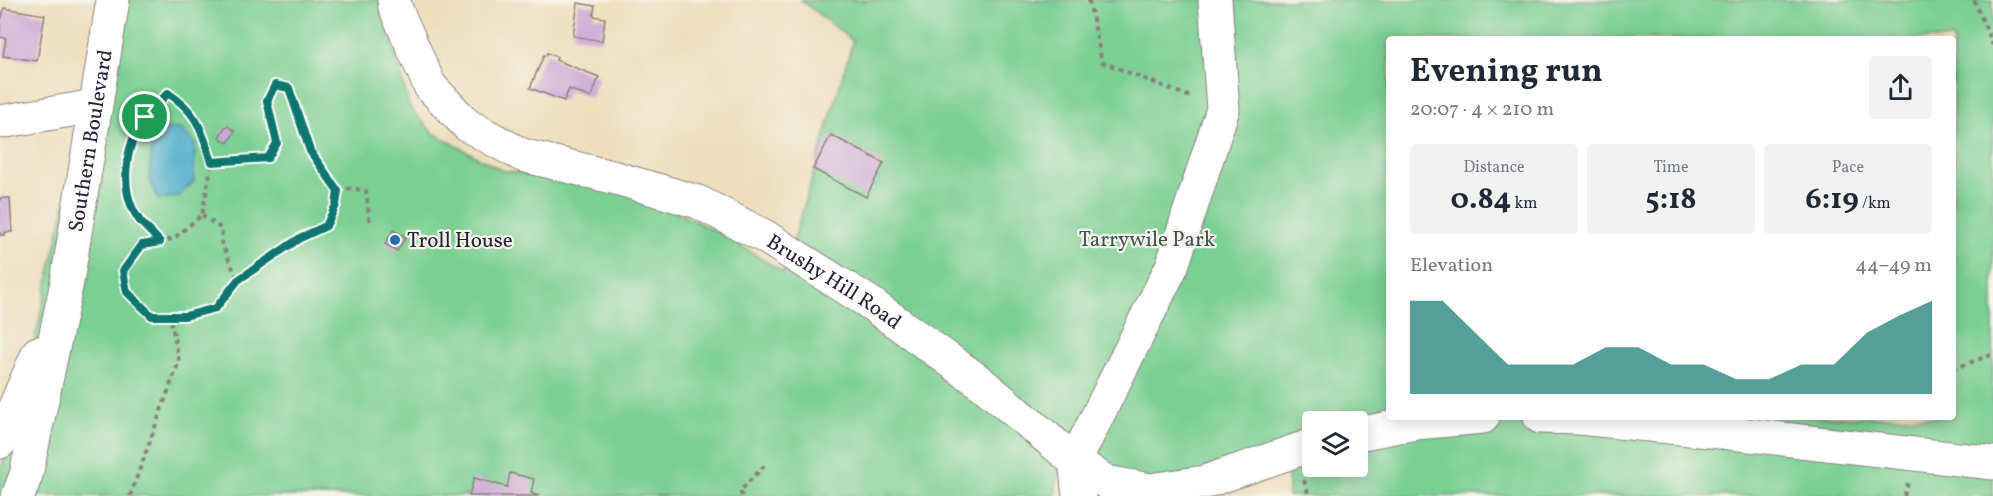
<!DOCTYPE html>
<meta charset="utf-8">
<style>
:root{--surface:#fff;--page:#f2f2f3;--text:#1f2937;--muted:#747a83;--accent:#0f766e}
body{margin:0;font-family:Vollkorn,serif;background:var(--page);color:var(--text);height:100vh;display:flex;flex-direction:column;font-size:22px;white-space:nowrap}
*{box-sizing:border-box;margin:0}
p{font-size:20px;color:var(--muted)}
.icon{flex:none;width:33px;height:33px;fill:none;stroke:currentColor;stroke-width:2;stroke-linecap:round;stroke-linejoin:round}
.map{position:relative;flex:1;overflow:hidden}
.panel{position:absolute;left:1386px;top:36px;width:570px;height:384px;display:flex;flex-direction:column;background:var(--surface);border-radius:6px;box-shadow:0 3px 15px #0003}
.panel>*{flex:none}
.tools{position:absolute;left:1302px;top:411px;display:grid;gap:12px}
.tools a{display:grid;place-items:center;width:66px;height:66px;border-radius:6px;background:var(--surface);box-shadow:0 3px 15px #0003;font-size:30px}
.pin{position:absolute;display:grid;place-items:center;width:51px;height:51px;color:#fff;margin:-26px;border:3px solid #fff;border-radius:50%;box-shadow:0 2px 6px #0007}
.round{display:grid;place-items:center;flex:none;width:63px;height:63px;border-radius:6px;background:var(--page)}
.headline{display:flex;align-items:center;justify-content:space-between;height:102px;padding:0 24px}
h1{font-size:33px;font-weight:700;line-height:45px}
.metrics{display:grid;grid-template-columns:repeat(3,1fr);gap:9px;height:102px;padding:6px 24px}
.metrics div{display:grid;align-content:center;border-radius:6px;background:var(--page);text-align:center}
.metrics b{font-size:30px;font-weight:700}
.metrics small{font-size:16px;font-weight:400}
.metrics p{font-size:16px}
.chart{height:168px;padding:12px 24px}
.chart p{display:flex;justify-content:space-between}
.chart svg{width:100%;height:108px;margin-top:6px;fill:var(--accent);opacity:.7}
.map>svg:first-child{display:block}
.green{fill:#7acf93;stroke:#4e7867;stroke-width:1.5;fill-rule:evenodd}
.water{fill:#4caccb;stroke:#376783;stroke-width:1.5}
.building{fill:#cca6d6}
.lines{fill:none;stroke-linecap:round;stroke-linejoin:round}
.minor-casing{stroke:#88807c;stroke-width:35}
.path{stroke:#88807c;stroke-width:4;stroke-dasharray:4.5 4.5;stroke-linecap:butt}
.minor{stroke:#fff;stroke-width:33}
.route-casing{stroke:#fff;stroke-width:12}
.route{stroke:#0f766e;stroke-width:8}
.poi-dot{fill:#1f6fb2;stroke:#f7f3e8;stroke-width:2}
.labels{text-anchor:middle;stroke-width:4.5;stroke-linejoin:round;paint-order:stroke}
.street-label{font-size:21px;fill:#22223b;stroke:#f7f3e8}
.park-label{font-size:21px;fill:#3c5655;stroke:#f7f3e8}
.poi-label{font-size:21px;fill:#22223b;stroke:#f7f3e8;text-anchor:start}
</style>
<div class="map">
<svg width="1993" height="496" viewBox="0 0 1993 496">
<rect width="100%" height="100%" fill="#f7f3e8"/>
<filter id="ink" filterUnits="userSpaceOnUse"><feTurbulence type="fractalNoise" baseFrequency=".0167" numOctaves="2"/><feDisplacementMap in="SourceGraphic" scale="12" xChannelSelector="R" yChannelSelector="G"/><feConvolveMatrix kernelMatrix="1 2 1 2 8 2 1 2 1" color-interpolation-filters="sRGB"/></filter>
<filter id="wash" filterUnits="userSpaceOnUse"><feTurbulence type="fractalNoise" baseFrequency=".008" numOctaves="4" result="noise"/><feDisplacementMap in="SourceGraphic" scale="24" xChannelSelector="R" yChannelSelector="G"/><feGaussianBlur stdDeviation="1.35" result="paint"/><feColorMatrix in="noise" values="0 0 0 0 0 0 0 0 0 0 0 0 0 0 0 0 0 1.4 0 .05"/><feComposite in="paint" operator="in"/></filter>
<g filter="url(#wash)">
<rect width="100%" height="100%" fill="#eedebd"/>
<path class="green" d="M 107,0 L 383,0 L 387,24 L 410,108 L 433,133 L 501,170 L 639,194 L 725,236 L 784,273 L 853,41 L 801,0 L 1993,0 L 1993,496 L 1288,496 L 1288,473 L 1191,487 L 1058,469 L 1055,496 L 0,496 L 0,470 L 14,434 L 91,87 ZM 1389,39 L 1953,39 L 1953,417 L 1389,417 ZM 1312,422 L 1358,422 L 1358,466 L 1312,466 Z"/>
<polygon class="water" points="164,128 181,129 195,143 194,181 179,196 158,200 149,178 152,143"/>
<g id="blocks">
<g class="building">
<polygon points="578,3 595,6 593,16 605,18 602,41 573,36"/>
<polygon points="4,8 45,15 37,61 3,56 6,38 0,37 0,18 2,18"/>
<polygon points="547,53 557,57 556,60 599,77 591,98 569,89 564,101 530,88 544,55 546,56"/>
<polygon points="228,126 235,131 228,143 219,137 225,127"/>
<polygon points="831,135 884,163 866,197 813,169"/>
<polygon points="0,198 10,198 12,232 5,232 5,235 0,235"/>
<polygon points="393,230 406,237 397,251 385,244"/>
<polygon points="510,473 534,479 531,493 539,496 469,496 474,478 507,487"/>
</g>
</g>
</g>
<g filter="url(#ink)">
<use href="#blocks" fill-opacity="0" stroke="#88807c" stroke-width="1.5"/>
<g class="lines">
<defs>
<g id="minor">
<path id="s1" d="M 394,0 L 395,7 L 430,86 L 467,125 L 522,155 L 616,178 L 698,202 L 764,236 L 867,301 L 980,382 L 1075,461 L 1106,482 L 1150,490 L 1205,482 L 1312,445"/>
<polyline points="0,122 95,106"/>
<polyline points="1540,417 1578,418 1740,434 1993,463"/>
<polyline points="1358,434 1415,423 1483,417"/>
<polyline points="0,442 38,353"/>
<path id="s2" d="M 18,496 L 26,475 L 67,282 L 113,0"/>
<polyline points="1079,496 1075,461 1172,266 1223,109 1215,0"/>
</g>
</defs>
<use href="#minor" class="minor-casing"/>
<g class="path">
<polyline points="1089,0 1102,62 1193,98"/>
<polyline points="1974,0 1993,45"/>
<polygon points="275,85 289,88 310,151 338,191 336,205 326,226 300,238 238,280 216,308 185,316 152,317 127,292 123,271 142,245 173,239 202,215 212,162 268,158 277,143 267,101"/>
<polyline points="338,191 352,188 366,191 370,224"/>
<polyline points="202,215 222,229 221,242 238,280"/>
<path d="M 160,241 C 154,235 146,228 140,221 C 118,192 124,145 146,117 C 153,108 161,101 168,93 C 198,113 201,129 212,162"/>
<polyline points="1953,369 1993,354"/>
<polyline points="1304,480 1309,496"/>
<polyline points="130,496 179,361 170,316"/>
<polyline points="742,496 740,491 767,463"/>
<polyline points="1904,496 1908,483"/>
</g>
<use href="#minor" class="minor"/>
</g>
</g>
<g class="lines" filter="url(#ink)">
<defs>
<path id="route" d="M 275,85 L 289,88 L 310,151 L 338,191 L 336,205 L 326,226 L 300,238 L 238,280 L 216,308 L 185,316 L 152,316 L 127,292 L 123,271 L 142,245 L 160,242 C 154,235 146,228 140,221 C 118,192 124,145 146,117 C 152,108 161,101 168,93 C 198,113 201,129 212,162 L 268,158 L 277,143 L 267,101 Z"/>
</defs>
<use href="#route" class="route-casing"/>
<use href="#route" class="route"/>
</g>
<circle class="poi-dot" cx="395" cy="240" r="6"/>
<g class="labels">
<g class="street-label">
<text dy="7" stroke="none"><textPath href="#s2" startOffset="363">Southern Boulevard</textPath></text>
<text dy="7" stroke="none"><textPath href="#s1" startOffset="550">Brushy Hill Road</textPath></text>
</g>
<g class="park-label">
<text x="1147" y="246">Tarrywile Park</text>
</g>
<g class="poi-label">
<text x="407" y="247">Troll House</text>
</g>
</g>
</svg>
<div class="tools">
<a><svg class="icon" aria-label="layers" viewBox="0 0 24 24"><path d="M12 4l9 5-9 5-9-5zM3 14l9 5 9-5"/></svg></a>
</div>
<div class="pin" style="left:145px;top:117px;background:#1e9e55"><svg class="icon" aria-label="arrive" viewBox="0 0 24 24"><path d="M6 21V4h12l-3 4 3 4H6"/></svg></div>
<section class="panel">
<div class="headline"><div><h1>Evening run</h1><p>20:07 · 4 × 210 m</p></div><a class="round"><svg class="icon" aria-label="share" viewBox="0 0 24 24"><path d="M12 15V3M7 8l5-5 5 5M5 13v7h14v-7"/></svg></a></div>
<div class="metrics">
<div><p>Distance</p><b>0.84<small> km</small></b></div>
<div><p>Time</p><b>5:18</b></div>
<div><p>Pace</p><b>6:19<small> /km</small></b></div>
</div>
<div class="chart"><p><span>Elevation</span>44–49 m</p>
<svg viewBox="0 0 160 44" preserveAspectRatio="none"><path d="M0 44V6L10 6L20 19L30 32L40 32L50 32L60 25L70 25L80 32L90 32L100 38L110 38L120 32L130 32L140 19L150 12L160 6V44z"/></svg>
</div>
</section>
</div>
